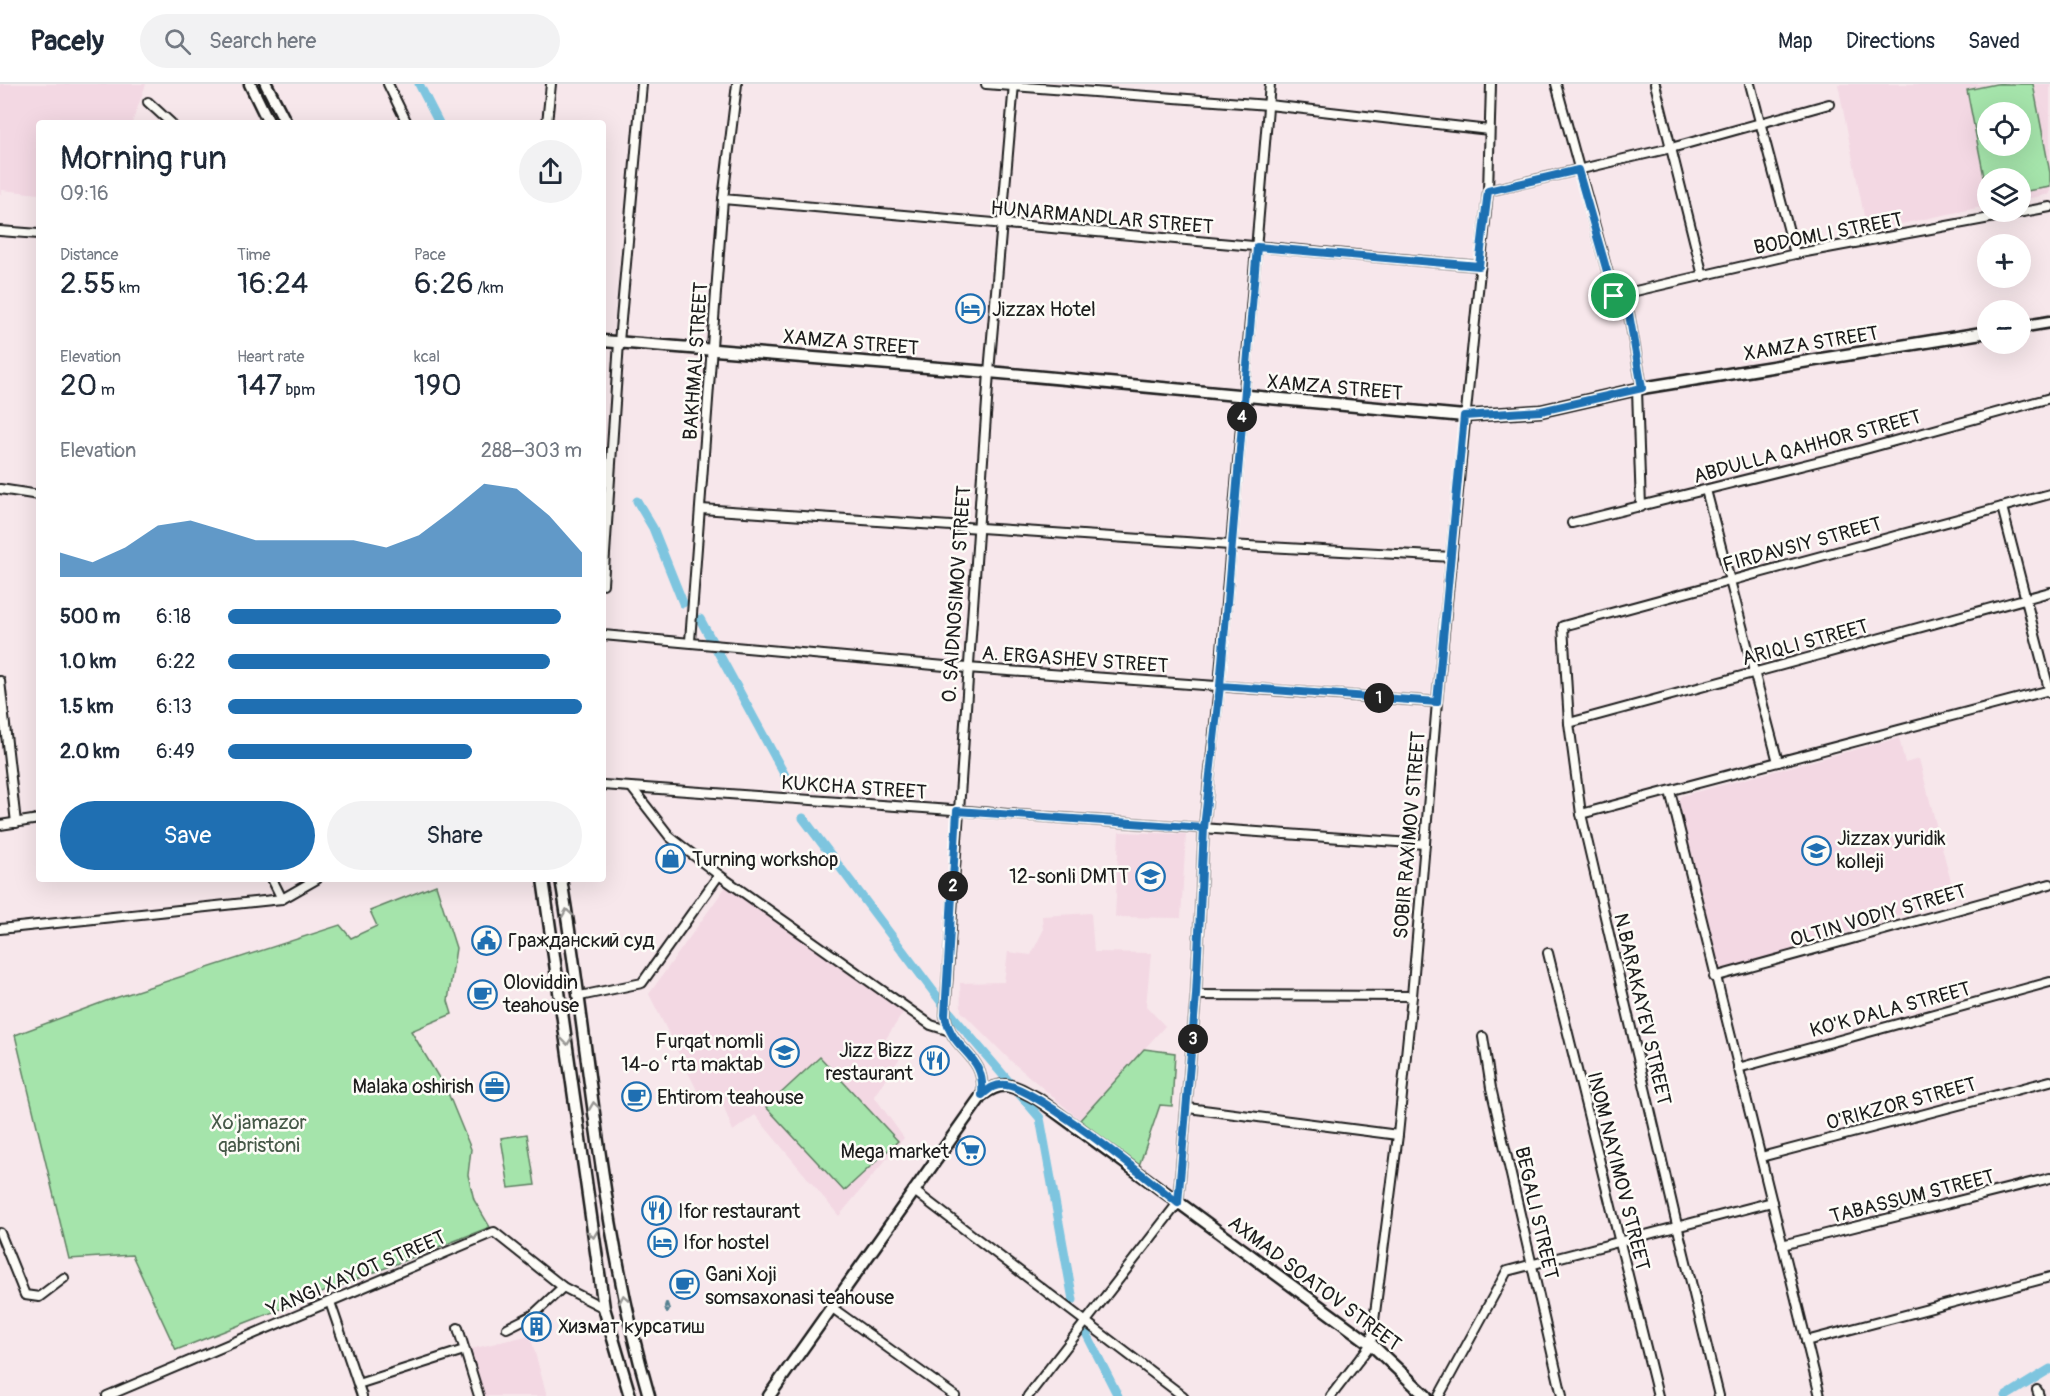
<!DOCTYPE html>
<meta charset="utf-8">
<style>
:root{--surface:#fff;--page:#f2f2f3;--text:#1f2937;--muted:#747a83;--line:#e0e1e3;--accent:#1f6fb2}
body{margin:0;font-family:Pangolin,sans-serif;background:var(--page);color:var(--text);height:100vh;display:flex;flex-direction:column;font-size:22px;white-space:nowrap}
*{box-sizing:border-box;margin:0}
p{font-size:20px;color:var(--muted)}
.icon{flex:none;width:33px;height:33px;fill:none;stroke:currentColor;stroke-width:2;stroke-linecap:round;stroke-linejoin:round}
.map{position:relative;flex:1;overflow:hidden}
.side{position:absolute;left:36px;top:36px;width:570px;height:762px;display:flex;flex-direction:column;background:var(--surface);border-radius:6px;box-shadow:0 6px 24px #0002}
.side>*{flex:none}
.fabs{position:absolute;left:1977px;top:18px;display:grid;gap:12px}
.fabs a{display:grid;place-items:center;width:54px;height:54px;border-radius:50%;background:var(--surface);box-shadow:0 6px 24px #0002;font-size:30px}
.pin{position:absolute;display:grid;place-items:center;width:51px;height:51px;color:#fff;margin:-26px;border:3px solid #fff;border-radius:50%;box-shadow:0 2px 6px #0007}
.km{position:absolute;width:30px;height:30px;margin:-15px;border-radius:50%;background:#222;color:#fff;font-size:16px;line-height:30px;text-align:center}
.round{display:grid;place-items:center;flex:none;width:63px;height:63px;border-radius:32px;background:var(--page)}
.headline{display:flex;align-items:center;justify-content:space-between;height:102px;padding:0 24px}
h1{font-size:33px;font-weight:600;line-height:45px}
.metrics{display:grid;grid-template-columns:repeat(3,1fr);gap:9px;height:102px;padding:6px 24px}
.metrics div{display:grid;align-content:center}
.metrics b{font-size:30px;font-weight:600}
.metrics small{font-size:16px;font-weight:400}
.metrics p{font-size:16px}
.chart{height:168px;padding:12px 24px}
.chart p{display:flex;justify-content:space-between}
.chart svg{width:100%;height:108px;margin-top:6px;fill:var(--accent);opacity:.7}
.action{display:flex;gap:12px;margin-top:auto;padding:12px 24px}
.action a{flex:1;height:69px;border-radius:36px;background:var(--accent);color:#fff;font-size:24px;font-weight:600;line-height:69px;text-align:center}
.action a+a{background:var(--page);color:var(--text)}
ul{padding:0 24px;list-style:none;font-size:20px}
li{display:grid;grid-template-columns:96px 72px 1fr;align-items:center;height:45px}
li i{height:15px;border-radius:8px;background:var(--accent)}
header{display:flex;align-items:center;gap:36px;box-sizing:border-box;height:84px;padding:0 30px;background:var(--surface);border-bottom:2px solid var(--line)}
header strong{font-size:28px}
nav{display:flex;gap:33px;margin-inline-start:auto;font-size:21px}
.search{width:420px;height:54px;background:var(--page);display:flex;align-items:center;gap:15px;box-sizing:border-box;padding:0 21px;border-radius:33px;color:var(--muted);font-size:22px}
.map>svg:first-child{display:block}
.built{fill:#f3d8e3;fill-rule:evenodd}
.green{fill:#a5e4ab;stroke:#608064;stroke-width:1.5;fill-rule:evenodd}
.lines{fill:none;stroke-linecap:round;stroke-linejoin:round}
.stream{stroke:#578191;stroke-width:2}
.canal{stroke:#7ec5df;stroke-width:9}
.street-casing{stroke:#1c1c1c;stroke-width:12}
.secondary-casing{stroke:#1c1c1c;stroke-width:15}
.street{stroke:#fdfcf7;stroke-width:8}
.secondary{stroke:#fdfcf7;stroke-width:10}
.oneway{stroke:#989794}
.route-casing{stroke:#fff;stroke-width:12}
.route{stroke:#1f6fb2;stroke-width:8}
.labels{text-anchor:middle;stroke-width:5;stroke-linejoin:round;paint-order:stroke}
.street-label{font-size:20px;fill:#1c1c1c;stroke:#fdfcf7}
.poi-label{font-size:20px;fill:#1c1c1c;stroke:#fdfcf7;text-anchor:start}
.park-label{font-size:20px;fill:#455847;stroke:#fdfcf7}
</style>
<header>
<strong>Pacely</strong>
<div class="search"><svg class="icon" aria-label="search" viewBox="0 0 24 24"><circle cx="10" cy="10" r="6"/><path d="M15 15l6 6"/></svg>Search here</div>
<nav><a>Map</a><a>Directions</a><a>Saved</a></nav>
</header>
<div class="map">
<svg width="2050" height="1312" viewBox="0 0 2050 1312">
<rect width="100%" height="100%" fill="#f7e7eb"/>
<filter id="ink" filterUnits="userSpaceOnUse"><feTurbulence type="fractalNoise" baseFrequency=".0167" numOctaves="2"/><feDisplacementMap in="SourceGraphic" scale="12" xChannelSelector="R" yChannelSelector="G"/><feConvolveMatrix kernelMatrix="1 2 1 2 8 2 1 2 1" color-interpolation-filters="sRGB"/></filter>
<g filter="url(#ink)">
<g class="built">
<polygon points="0,0 146,0 132,39 39,39 39,110 2,106 0,111"/>
<path d="M 1838,0 L 2050,0 L 2050,110 L 2021,116 L 2020,94 L 1988,94 L 1987,122 L 1867,147 ZM 1988,28 L 2020,28 L 2020,62 L 1988,62 Z"/>
<polygon points="1899,654 1905,679 1919,675 1955,813 1720,889 1678,719 1681,712"/>
<polygon points="1119,748 1186,750 1181,834 1115,833"/>
<polygon points="727,801 903,929 881,962 900,974 874,1012 904,1054 839,1132 755,1031 733,1047 718,1008 700,1012 649,910"/>
<polygon points="1091,829 1094,868 1151,869 1146,922 1165,942 1080,1036 1011,977 961,927 960,899 1004,898 1008,868 1031,871 1043,847 1042,832"/>
<polygon points="530,1251 547,1312 480,1312 467,1266"/>
</g>
<g class="green">
<path d="M 1996,0 L 2033,0 L 2050,89 L 2050,103 L 2021,108 L 2020,94 L 1988,94 L 1987,108 L 1967,6 ZM 2020,28 L 2020,62 L 1988,62 L 1988,28 Z"/>
<polygon points="436,801 456,864 448,917 452,930 411,947 448,1009 471,1065 468,1091 474,1116 490,1143 176,1266 132,1171 69,1175 15,951 106,917 340,841 351,854 377,842 370,827"/>
<polygon points="1144,965 1175,969 1172,1022 1160,1021 1139,1082 1080,1036"/>
<polygon points="820,973 898,1057 844,1107 766,1023"/>
<polygon points="527,1050 535,1101 509,1104 501,1054"/>
</g>
<g class="lines">
<g class="stream">
<polygon points="666,1219 667,1219 668,1222 665,1222"/>
<polygon points="668,1222 669,1225 666,1226 665,1223"/>
<polygon points="666,1226 669,1226 668,1228 667,1229"/>
</g>
<g class="canal">
<polyline points="419,0 439,39"/>
<polyline points="637,417 653,444 683,519"/>
<polyline points="700,535 788,697"/>
<polyline points="803,734 945,923 1040,1034 1073,1216"/>
<polyline points="1087,1251 1118,1312"/>
<polyline points="2006,1312 2050,1285"/>
</g>
<defs>
<g id="street">
<polyline points="388,0 407,39"/>
<polyline points="986,0 1269,21 1489,46"/>
<polyline points="1556,0 1614,212 1629,230 1642,304"/>
<polyline points="1655,0 1703,192"/>
<polyline points="1750,0 1795,170"/>
<polyline points="148,18 171,39"/>
<polyline points="547,39 551,0"/>
<polyline points="1488,107 1671,64 1829,20"/>
<polyline points="723,115 1479,182"/>
<polyline points="0,147 39,150"/>
<polyline points="1614,212 1795,170 2050,123"/>
<polyline points="1637,306 1641,423"/>
<polyline points="0,405 39,411"/>
<polyline points="1706,406 1778,678"/>
<polyline points="2002,423 2050,609"/>
<polyline points="701,425 1230,461 1452,473"/>
<polyline points="1572,439 1840,372 2050,314"/>
<polyline points="603,500 619,258 642,0"/>
<polyline points="603,551 967,584 1437,618"/>
<polyline points="690,557 723,115 737,0"/>
<polyline points="0,597 16,739"/>
<polyline points="1569,639 2050,508"/>
<polyline points="603,701 1425,760"/>
<polyline points="632,704 670,753 719,791 931,941 947,946"/>
<polyline points="1670,707 1820,1312"/>
<polyline points="1581,730 2050,606"/>
<polyline points="0,741 39,735"/>
<polyline points="272,795 282,815"/>
<polyline points="0,845 282,815 317,795"/>
<polyline points="1548,869 1658,1312"/>
<polyline points="1714,893 2050,800"/>
<polyline points="1196,911 1412,912"/>
<polyline points="580,912 642,899 719,791"/>
<polyline points="1483,953 1491,1004 1562,1312"/>
<polyline points="1738,984 2050,898"/>
<path d="M 982,1011 C 986,968 952,970 945,931 L 989,288 L 1014,0"/>
<polyline points="1188,1024 1398,1051"/>
<polyline points="1761,1073 2050,997"/>
<polyline points="913,1106 1183,1312"/>
<polyline points="0,1149 25,1211 39,1213 64,1194"/>
<polyline points="1782,1161 2050,1094"/>
<polyline points="330,1218 362,1312"/>
<polyline points="831,1223 955,1312"/>
<polyline points="458,1244 479,1312"/>
<polyline points="507,1244 533,1231 563,1203"/>
<polyline points="1806,1257 2050,1193"/>
<polyline points="358,1300 464,1266"/>
<polyline points="2037,1306 2039,1312"/>
<polyline points="107,1312 494,1148 563,1203 604,1224"/>
<polyline points="1028,1312 1178,1119 1196,911 1204,744 1219,602 1270,0"/>
<polyline points="1331,1312 1371,1260 1398,1051 1412,912 1437,618 1488,107 1491,0"/>
<polyline points="1439,1312 1507,1187 1772,1118"/>
<polyline points="1719,1312 1677,1141 1581,730 1569,639 1563,542 2050,410"/>
</g>
<g id="secondary">
<polyline points="250,0 269,39"/>
<polyline points="266,0 286,39"/>
<polyline points="2020,243 2050,238"/>
<polyline points="603,257 989,288 1464,332 1541,327 1642,304 1988,248"/>
<polyline points="543,795 604,1224 630,1312"/>
<path d="M 561,795 C 590,967 600,1144 649,1312"/>
<path d="M 769,1312 L 982,1011 C 1005,994 1015,1003 1038,1015 L 1371,1260 L 1426,1312"/>
</g>
</defs>
<use href="#street" class="street-casing"/>
<use href="#secondary" class="secondary-casing"/>
<use href="#street" class="street"/>
<use href="#secondary" class="secondary"/>
</g>
<defs><path id="oneway-chevron" d="M-2-3.5L2.5 0L-2 3.5" fill="none" stroke-width="1.6" stroke-linecap="round" stroke-linejoin="round" transform="scale(1.5)"/></defs>
<g class="oneway">
<use href="#oneway-chevron" transform="translate(567 829) rotate(-99)"/>
<use href="#oneway-chevron" transform="translate(567 957) rotate(83)"/>
<use href="#oneway-chevron" transform="translate(594 1022) rotate(-98)"/>
<use href="#oneway-chevron" transform="translate(593 1150) rotate(82)"/>
<use href="#oneway-chevron" transform="translate(624 1215) rotate(-100)"/>
</g>
</g>
<g class="lines" filter="url(#ink)">
<defs>
<path id="route" d="M 1614,212 L 1629,230 L 1642,304 L 1541,327 L 1464,332 L 1437,618 L 1220,602 L 1204,744 L 957,727 L 945,931 C 952,970 986,968 982,1011 C 990,1004 995,1000 1006,1001 C 1038,1005 1147,1095 1178,1119 L 1196,911 L 1204,744 L 1220,602 L 1257,163 L 1479,182 L 1488,107 L 1578,86 L 1614,212"/>
</defs>
<use href="#route" class="route-casing"/>
<use href="#route" class="route"/>
</g>
<defs>
<symbol id="hotel-ring" viewBox="-11 -11 22 22"><circle r="9.5" fill="#fdfcf7" stroke="#1f6fb2" stroke-width="1.5"/><path d="M-6-4.5h1.5V1H6V5H4.5V3h-9V5H-6ZM-4 0a1.8 1.8 0 1 1 3.6 0ZM.5 0V-2.5h3Q6-2.5 6 0Z" fill="#1f6fb2"/></symbol>
<symbol id="university-ring" viewBox="-11 -11 22 22"><circle r="9.5" fill="#fdfcf7" stroke="#1f6fb2" stroke-width="1.5"/><path d="M0-5L7-2L0 1L-7-2ZM-4 1L0 2.5L4 1V4Q0 6-4 4Z" fill="#1f6fb2"/></symbol>
<symbol id="shop-ring" viewBox="-11 -11 22 22"><circle r="9.5" fill="#fdfcf7" stroke="#1f6fb2" stroke-width="1.5"/><path d="M-5-2.5h2.3a2.7 3.5 0 0 1 5.4 0H5L5.5 6h-11ZM-1.5-2.5h3a1.5 2.3 0 0 0-3 0Z" fill="#1f6fb2"/></symbol>
<symbol id="school-ring" viewBox="-11 -11 22 22"><circle r="9.5" fill="#fdfcf7" stroke="#1f6fb2" stroke-width="1.5"/><path d="M0-5L7-2L0 1L-7-2ZM-4 1L0 2.5L4 1V4Q0 6-4 4Z" fill="#1f6fb2"/></symbol>
<symbol id="civic-ring" viewBox="-11 -11 22 22"><circle r="9.5" fill="#fdfcf7" stroke="#1f6fb2" stroke-width="1.5"/><path d="M-.6-6.5H3V-4.5H.6V-3L4-1V1h2V6H-6V1h2V-1L-.6-3ZM-1.2 2.5V6h2.4V2.5Z" fill="#1f6fb2"/></symbol>
<symbol id="cafe-ring" viewBox="-11 -11 22 22"><circle r="9.5" fill="#fdfcf7" stroke="#1f6fb2" stroke-width="1.5"/><path d="M-5.5-4.5H6V0H3Q3 3.5 0 3.5H-2.5Q-5.5 3.5-5.5 0ZM3-3.2v2h1.7v-2ZM-6 4.5H4V6H-6Z" fill="#1f6fb2"/></symbol>
<symbol id="restaurant-ring" viewBox="-11 -11 22 22"><circle r="9.5" fill="#fdfcf7" stroke="#1f6fb2" stroke-width="1.5"/><path d="M-5-6h1v4h1v-4h1v4h1v-4h1v5L-1.5 .5V6h-2V.5L-5-1ZM5-6V6H3V1.5H1.5Q1.5-4 5-6Z" fill="#1f6fb2"/></symbol>
<symbol id="office-ring" viewBox="-11 -11 22 22"><circle r="9.5" fill="#fdfcf7" stroke="#1f6fb2" stroke-width="1.5"/><path d="M-6-3h4V-5.5h4V-3h4V5H-6ZM-1-4.5V-3h2v-1.5ZM-6 0V1H6V0Z" fill="#1f6fb2"/></symbol>
<symbol id="supermarket-ring" viewBox="-11 -11 22 22"><circle r="9.5" fill="#fdfcf7" stroke="#1f6fb2" stroke-width="1.5"/><path d="M-6-5.5h2.5l.6 2H6L4.5 2H-2.5L-4.4-4H-6ZM-1.5 3.2a1.3 1.3 0 1 0 .1 0ZM3 3.2a1.3 1.3 0 1 0 .1 0Z" fill="#1f6fb2"/></symbol>
<symbol id="building-ring" viewBox="-11 -11 22 22"><circle r="9.5" fill="#fdfcf7" stroke="#1f6fb2" stroke-width="1.5"/><path d="M-4-6H4V6H1V3H-1V6H-4ZM-2.5-4.3h1.7v1.8h-1.7ZM.8-4.3h1.7v1.8H.8ZM-2.5-1h1.7V.8h-1.7ZM.8-1h1.7V.8H.8Z" fill="#1f6fb2"/></symbol>
</defs>
<g fill-rule="evenodd">
<use href="#hotel-ring" x="954" y="208" width="33" height="33"/>
<use href="#university-ring" x="1800" y="750" width="33" height="33"/>
<use href="#shop-ring" x="654" y="758" width="33" height="33"/>
<use href="#school-ring" x="1134" y="776" width="33" height="33"/>
<use href="#civic-ring" x="470" y="840" width="33" height="33"/>
<use href="#cafe-ring" x="466" y="894" width="33" height="33"/>
<use href="#school-ring" x="768" y="952" width="33" height="33"/>
<use href="#restaurant-ring" x="918" y="960" width="33" height="33"/>
<use href="#office-ring" x="478" y="986" width="33" height="33"/>
<use href="#cafe-ring" x="620" y="996" width="33" height="33"/>
<use href="#supermarket-ring" x="954" y="1050" width="33" height="33"/>
<use href="#restaurant-ring" x="640" y="1110" width="33" height="33"/>
<use href="#hotel-ring" x="646" y="1142" width="33" height="33"/>
<use href="#cafe-ring" x="668" y="1184" width="33" height="33"/>
<use href="#building-ring" x="520" y="1226" width="33" height="33"/>
</g>
<g class="labels">
<g class="street-label">
<text transform="translate(1102 133) rotate(5)" y="7">HUNARMANDLAR STREET</text>
<text transform="translate(1828 149) rotate(-11)" y="7">BODOMLI STREET</text>
<text transform="translate(851 258) rotate(5)" y="7">XAMZA STREET</text>
<text transform="translate(1811 259) rotate(-9)" y="7">XAMZA STREET</text>
<text transform="translate(695 277) rotate(-86)" y="7">BAKHMAL STREET</text>
<text transform="translate(1335 303) rotate(5)" y="7">XAMZA STREET</text>
<text transform="translate(1807 362) rotate(-15)" y="7">ABDULLA QAHHOR STREET</text>
<text transform="translate(1802 460) rotate(-15)" y="7">FIRDAVSIY STREET</text>
<text transform="translate(956 510) rotate(-86)" y="7">O. SAIDNOSIMOV STREET</text>
<text transform="translate(1805 558) rotate(-15)" y="7">ARIQLI STREET</text>
<text transform="translate(1075 575) rotate(4)" y="7">A. ERGASHEV STREET</text>
<text transform="translate(854 703) rotate(4)" y="7">KUKCHA STREET</text>
<text transform="translate(1409 751) rotate(-85)" y="7">SOBIR RAXIMOV STREET</text>
<text transform="translate(1878 831) rotate(-16)" y="7">OLTIN VODIY STREET</text>
<text transform="translate(1643 925) rotate(77)" y="7">N.BARAKAYEV STREET</text>
<text transform="translate(1890 925) rotate(-15)" y="7">KO'K DALA STREET</text>
<text transform="translate(1901 1019) rotate(-15)" y="7">O'RIKZOR STREET</text>
<text transform="translate(1619 1087) rotate(76)" y="7">INOM NAYIMOV STREET</text>
<text transform="translate(1912 1112) rotate(-14)" y="7">TABASSUM STREET</text>
<text transform="translate(1537 1129) rotate(77)" y="7">BEGALI STREET</text>
<text transform="translate(356 1189) rotate(-23)" y="7">YANGI XAYOT STREET</text>
<text transform="translate(1315 1199) rotate(37)" y="7">AXMAD SOATOV STREET</text>
</g>
<g class="poi-label">
<text x="992" y="232">Jizzax Hotel</text>
<text x="1837" y="761">Jizzax yuridik<tspan x="1837" dy="23">kolleji</tspan></text>
<text x="692" y="782">Turning workshop</text>
<text x="1129" y="799" text-anchor="end">12-sonli DMTT</text>
<text x="508" y="863">Гражданский суд</text>
<text x="503" y="905">Oloviddin<tspan x="503" dy="23">teahouse</tspan></text>
<text x="763" y="964" text-anchor="end">Furqat nomli<tspan x="763" dy="23">14-oʻrta maktab</tspan></text>
<text x="913" y="973" text-anchor="end">Jizz Bizz<tspan x="913" dy="23">restaurant</tspan></text>
<text x="474" y="1009" text-anchor="end">Malaka oshirish</text>
<text x="657" y="1020">Ehtirom teahouse</text>
<text x="949" y="1074" text-anchor="end">Mega market</text>
<text x="678" y="1134">Ifor restaurant</text>
<text x="683" y="1165">Ifor hostel</text>
<text x="705" y="1197">Gani Xoji<tspan x="705" dy="23">somsaxonasi teahouse</tspan></text>
<text x="558" y="1249">Хизмат курсатиш</text>
</g>
<g class="park-label">
<text x="259" y="1045">Xo'jamazor<tspan x="259" dy="23">qabristoni</tspan></text>
</g>
</g>
</svg>
<div class="fabs">
<a><svg class="icon" aria-label="locate" viewBox="0 0 24 24"><circle cx="12" cy="12" r="6"/><path d="M12 2v4M12 18v4M2 12h4M18 12h4"/></svg></a>
<a><svg class="icon" aria-label="layers" viewBox="0 0 24 24"><path d="M12 4l9 5-9 5-9-5zM3 14l9 5 9-5"/></svg></a>
<a>+</a>
<a>−</a>
</div>
<div class="pin" style="left:1614px;top:212px;background:#1e9e55"><svg class="icon" aria-label="arrive" viewBox="0 0 24 24"><path d="M6 21V4h12l-3 4 3 4H6"/></svg></div>
<b class="km" style="left:1379px;top:614px">1</b>
<b class="km" style="left:953px;top:802px">2</b>
<b class="km" style="left:1193px;top:955px">3</b>
<b class="km" style="left:1242px;top:333px">4</b>
<section class="side">
<div class="headline"><div><h1>Morning run</h1><p>09:16</p></div><a class="round"><svg class="icon" aria-label="share" viewBox="0 0 24 24"><path d="M12 15V3M7 8l5-5 5 5M5 13v7h14v-7"/></svg></a></div>
<div class="metrics">
<div><p>Distance</p><b>2.55<small> km</small></b></div>
<div><p>Time</p><b>16:24</b></div>
<div><p>Pace</p><b>6:26<small> /km</small></b></div>
</div>
<div class="metrics">
<div><p>Elevation</p><b>20<small> m</small></b></div>
<div><p>Heart rate</p><b>147<small> bpm</small></b></div>
<div><p>kcal</p><b>190</b></div>
</div>
<div class="chart"><p><span>Elevation</span>288–303 m</p>
<svg viewBox="0 0 160 44" preserveAspectRatio="none"><path d="M0 44V34L10 38L20 32L30 23L40 21L50 25L60 29L70 29L80 29L90 29L100 32L110 27L120 17L130 6L140 8L150 19L160 34V44z"/></svg>
</div>
<ul>
<li><b>500 m</b>6:18<i style="width:94%"></i></li>
<li><b>1.0 km</b>6:22<i style="width:91%"></i></li>
<li><b>1.5 km</b>6:13<i style="width:100%"></i></li>
<li><b>2.0 km</b>6:49<i style="width:69%"></i></li>
</ul>
<div class="action"><a>Save</a><a>Share</a></div>
</section>
</div>
